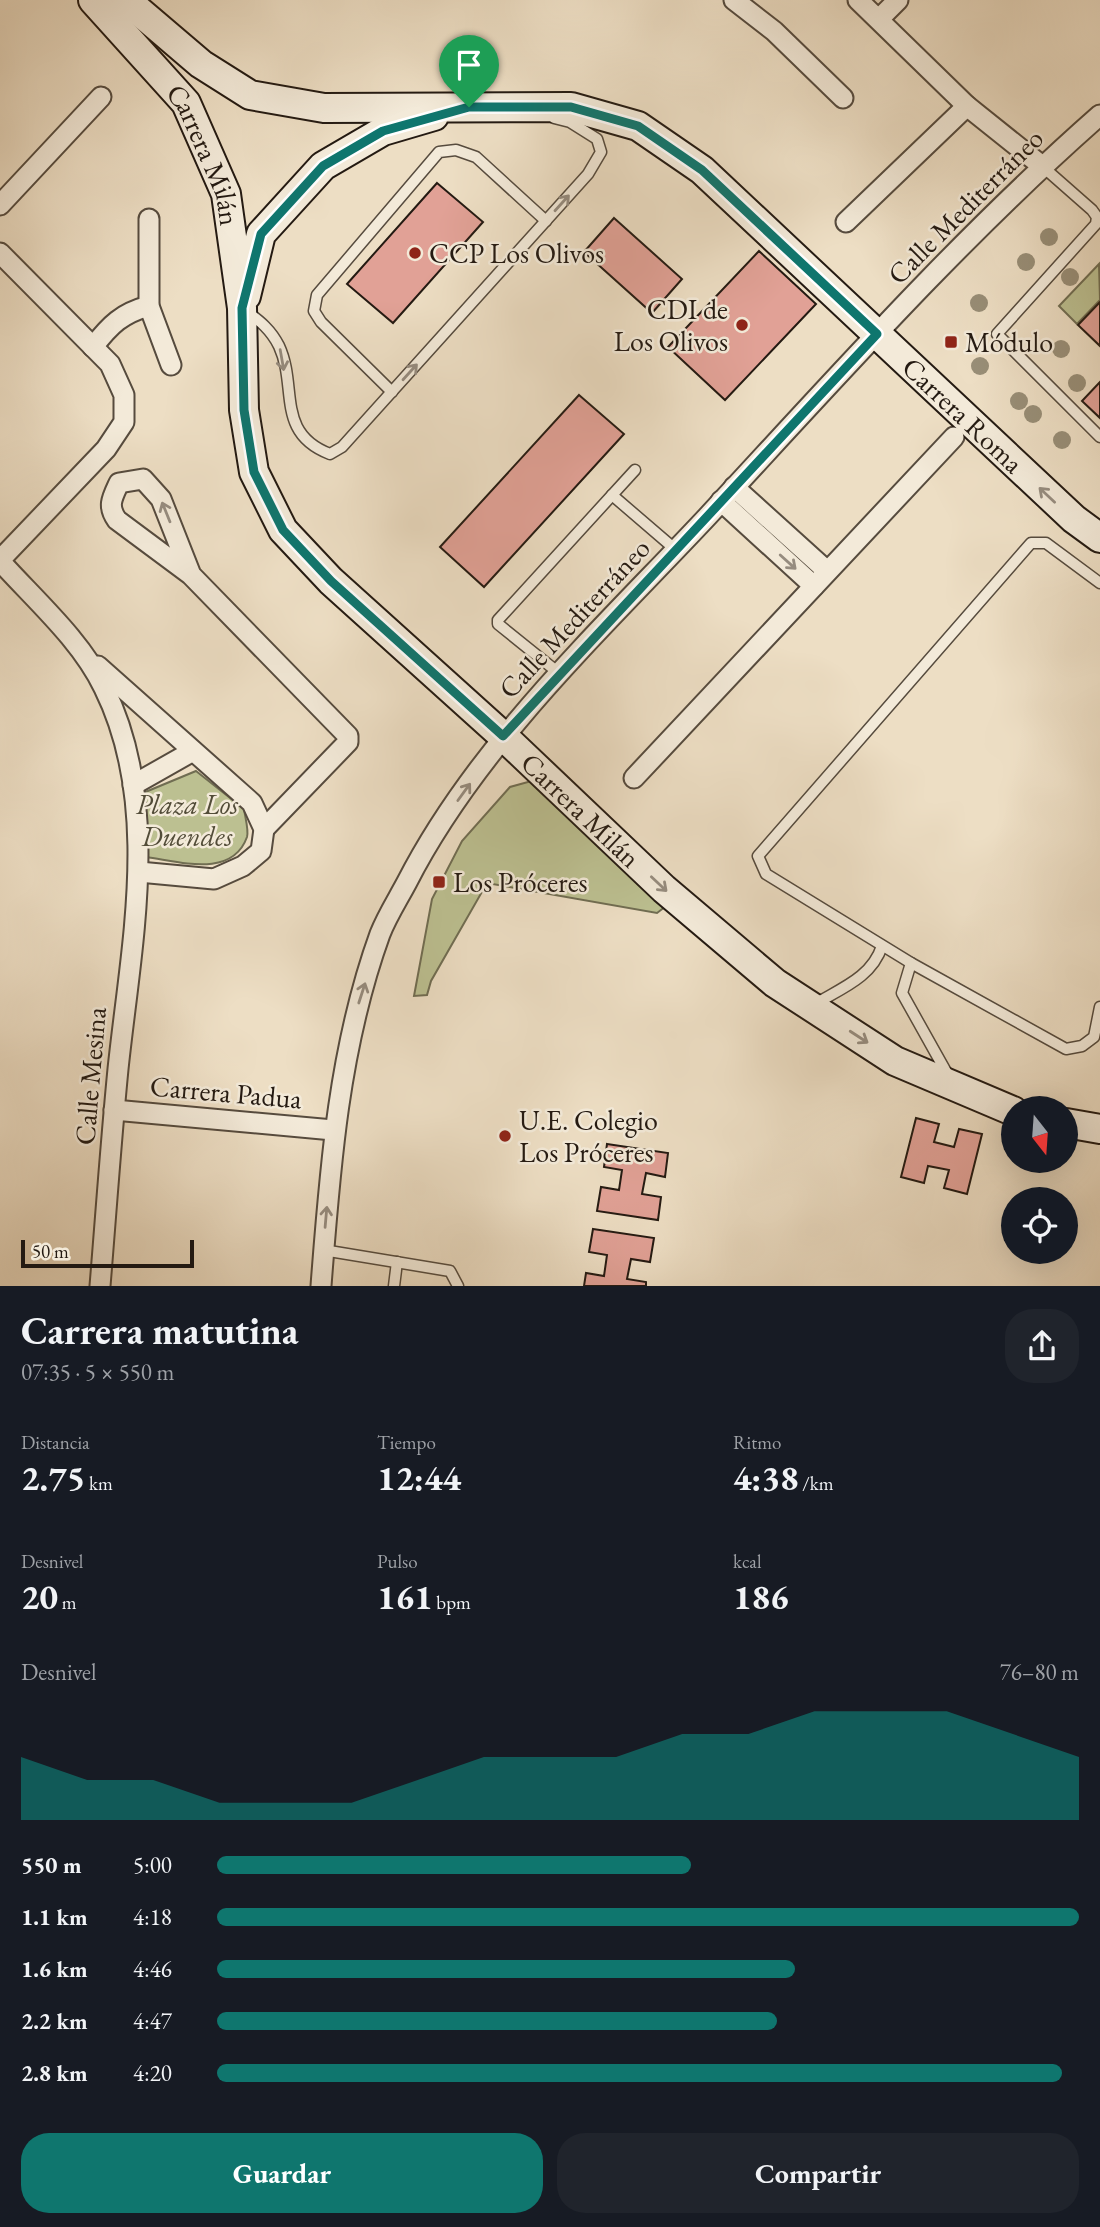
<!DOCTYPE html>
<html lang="es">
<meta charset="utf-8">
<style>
:root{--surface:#171b24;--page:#20242c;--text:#f1f3f6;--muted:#9ea1a6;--accent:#0f766e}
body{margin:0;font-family:"EB Garamond",serif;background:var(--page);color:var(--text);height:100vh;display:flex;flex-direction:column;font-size:26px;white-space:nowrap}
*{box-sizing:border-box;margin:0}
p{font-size:23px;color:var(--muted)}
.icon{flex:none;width:38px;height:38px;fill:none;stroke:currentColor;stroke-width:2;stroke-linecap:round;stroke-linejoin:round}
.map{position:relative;height:1286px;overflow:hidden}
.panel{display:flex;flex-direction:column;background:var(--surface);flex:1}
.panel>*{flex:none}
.needle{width:46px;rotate:163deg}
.buttons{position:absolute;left:1001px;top:1096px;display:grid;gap:14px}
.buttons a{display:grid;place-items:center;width:77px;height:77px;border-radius:50%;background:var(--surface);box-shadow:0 7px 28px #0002;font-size:35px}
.scale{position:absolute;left:21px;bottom:18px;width:173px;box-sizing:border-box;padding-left:7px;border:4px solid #241a12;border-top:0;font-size:19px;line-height:24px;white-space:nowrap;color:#241a12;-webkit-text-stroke:5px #f3ead9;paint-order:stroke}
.pin{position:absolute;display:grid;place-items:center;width:60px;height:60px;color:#fff;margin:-72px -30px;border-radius:50% 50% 50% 0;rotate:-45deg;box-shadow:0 0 7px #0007}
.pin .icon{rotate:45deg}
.round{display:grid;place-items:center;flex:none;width:74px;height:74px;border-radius:28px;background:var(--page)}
.overview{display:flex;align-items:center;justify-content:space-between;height:119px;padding:0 21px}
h1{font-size:38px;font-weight:700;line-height:52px}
.figures{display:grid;grid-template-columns:repeat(3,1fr);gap:10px;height:119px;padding:7px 21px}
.figures div{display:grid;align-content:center}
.figures b{font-size:35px;font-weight:700}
.figures small{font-size:19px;font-weight:400}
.figures p{font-size:19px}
.chart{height:196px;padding:14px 21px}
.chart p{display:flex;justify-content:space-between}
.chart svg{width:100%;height:126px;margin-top:7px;fill:var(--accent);opacity:.7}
.button{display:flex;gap:14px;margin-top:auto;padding:14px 21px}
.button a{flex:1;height:80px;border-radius:28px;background:var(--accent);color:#fff;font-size:28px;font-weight:700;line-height:80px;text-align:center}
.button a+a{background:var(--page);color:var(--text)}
ul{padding:0 21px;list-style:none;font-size:23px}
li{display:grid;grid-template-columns:112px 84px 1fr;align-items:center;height:52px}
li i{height:18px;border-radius:9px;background:var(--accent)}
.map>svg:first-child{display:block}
.green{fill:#bcc091;stroke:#706d52;stroke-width:2}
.building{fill:#e1a196;stroke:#241a12;stroke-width:2}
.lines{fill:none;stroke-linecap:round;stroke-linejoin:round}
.lane-casing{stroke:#564b3e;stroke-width:13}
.street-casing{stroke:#564b3e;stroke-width:23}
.secondary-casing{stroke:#241a12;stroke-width:32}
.lane{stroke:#f3ead9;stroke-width:10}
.street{stroke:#f3ead9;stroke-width:19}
.secondary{stroke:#f3ead9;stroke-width:28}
.tree{fill:#988e77}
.oneway{stroke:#968c7f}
.route-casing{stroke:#fff;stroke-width:14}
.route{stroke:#0f766e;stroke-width:9}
.poi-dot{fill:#8f2418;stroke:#f3ead9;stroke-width:2.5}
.labels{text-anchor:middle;stroke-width:5;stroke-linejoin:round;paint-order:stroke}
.street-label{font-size:28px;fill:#241a12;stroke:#f3ead9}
.poi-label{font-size:28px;fill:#241a12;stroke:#f3ead9;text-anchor:start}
.park-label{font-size:28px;font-style:italic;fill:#524c38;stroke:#f3ead9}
</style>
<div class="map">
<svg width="1100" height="1286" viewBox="0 0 1100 1286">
<rect width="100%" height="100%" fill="#eddec4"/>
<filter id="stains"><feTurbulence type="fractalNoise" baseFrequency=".00286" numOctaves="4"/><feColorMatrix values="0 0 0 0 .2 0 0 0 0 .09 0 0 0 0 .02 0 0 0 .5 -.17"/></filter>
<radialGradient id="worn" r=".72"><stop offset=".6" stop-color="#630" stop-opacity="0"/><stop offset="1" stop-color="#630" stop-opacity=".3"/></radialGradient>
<g class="green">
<polygon points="1099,264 1100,300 1077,324 1059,306"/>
<path d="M 196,771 L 244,809 C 245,817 249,830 247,837 C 232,879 178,861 146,857 L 143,793 Z"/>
<polygon points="535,780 674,900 657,913 487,883 431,981 427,995 414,996 432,899 462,841 510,787"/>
</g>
<g class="building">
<polygon points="437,183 483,222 393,323 347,284"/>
<polygon points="614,218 682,279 652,313 584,252"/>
<polygon points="759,251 816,304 725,400 668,347"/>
<polygon points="1100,302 1100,346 1078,325"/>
<polygon points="1100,382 1100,418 1082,401"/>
<polygon points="579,395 624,434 484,587 440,547"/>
<polygon points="916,1118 939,1124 934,1142 954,1147 959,1129 982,1134 967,1194 944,1188 949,1170 928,1166 924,1183 901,1177"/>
<polygon points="607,1144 668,1153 665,1177 646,1173 642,1194 661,1197 658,1220 597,1211 601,1187 619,1190 622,1170 604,1167"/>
<polygon points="593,1229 654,1238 650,1262 631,1259 627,1279 646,1282 646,1286 584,1286 586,1273 604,1276 607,1255 589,1252"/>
</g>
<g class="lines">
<defs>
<g id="lane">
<polyline points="1042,166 1092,210 1097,217 1096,224 997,334 1100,437"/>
<path d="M 246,311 C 260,321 271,330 279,346 C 298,387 275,433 330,454 L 342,447 L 588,174 L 601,152 L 597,139 L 570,122 L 554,118"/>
<polyline points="392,392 321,322 314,311 317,295 439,152 456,150 476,157 546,221"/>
<polyline points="612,495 676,550"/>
<polyline points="1100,583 1046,543 1031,543 758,856 766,874 911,963 1066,1049 1082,1046 1094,1037 1100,1007"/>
<polyline points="560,674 498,624 498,620 635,470"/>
<polyline points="911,963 902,993 949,1077"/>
<path d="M 815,1004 C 842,988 872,977 882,946"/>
<polyline points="323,1250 450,1271 458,1286"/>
<polyline points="394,1286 397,1262"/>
</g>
<g id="street">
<polyline points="734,0 774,31 843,98"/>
<polyline points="858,0 967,106 1042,166"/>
<polyline points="879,19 898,0"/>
<polyline points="0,205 101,97"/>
<polyline points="149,219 149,306 171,365"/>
<polyline points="846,222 967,106"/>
<polyline points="0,253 110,364 124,395 124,422 106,449 0,560"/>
<path d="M 93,347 C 110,325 122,313 149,306"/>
<polyline points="734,487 827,571"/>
<polyline points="721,501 814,586"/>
<path d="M 0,561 C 35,600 81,640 104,688 C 162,805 131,945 118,1069 C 111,1141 106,1213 100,1286"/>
<path d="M 191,575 L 161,499 L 143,479 L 119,483 C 112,498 107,506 117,520 L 191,575 L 348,736 L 348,742 L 264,829"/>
<polyline points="98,666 252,803 264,829 261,851 243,866 214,879 139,872"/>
<polyline points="634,778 954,437"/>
<polyline points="133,785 193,751"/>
<polyline points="114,1110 333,1130"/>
<path d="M 321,1286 C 330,1167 339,1047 380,934 C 387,916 398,899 407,882 C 477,745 602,629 707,517 C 834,380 959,239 1100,115"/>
</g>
<g id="secondary">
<path id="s1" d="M 93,0 L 186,103 L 226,194 L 242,308 L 244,410 L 254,472 L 283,530 L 331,581 L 503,736 L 664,889 L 775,983 L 895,1061 L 1013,1111"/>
<path id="s2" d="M 126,0 L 201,64 L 250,95 L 324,108 L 571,107 L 638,126 L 702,170 L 1074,519 L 1100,538"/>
<polyline points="246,296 261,234 323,166 383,131 434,116"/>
<polyline points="1066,1123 1100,1129"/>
</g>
</defs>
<use href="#lane" class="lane-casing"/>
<use href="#street" class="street-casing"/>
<use href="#secondary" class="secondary-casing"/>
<use href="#lane" class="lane"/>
<use href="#street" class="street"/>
<use href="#secondary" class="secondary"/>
</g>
<g class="tree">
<circle cx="1049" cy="237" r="9"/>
<circle cx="1026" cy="262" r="9"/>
<circle cx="1070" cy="277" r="9"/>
<circle cx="979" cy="303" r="9"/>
<circle cx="1061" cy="349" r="9"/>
<circle cx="980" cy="366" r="9"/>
<circle cx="1077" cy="383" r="9"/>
<circle cx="1019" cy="401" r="9"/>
<circle cx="1033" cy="414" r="9"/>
<circle cx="1062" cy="440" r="9"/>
</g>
<defs><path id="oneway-shaft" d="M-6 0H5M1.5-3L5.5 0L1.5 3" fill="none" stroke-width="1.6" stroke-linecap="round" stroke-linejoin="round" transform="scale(1.75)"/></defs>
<g class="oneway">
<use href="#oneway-shaft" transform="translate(562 203) rotate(-48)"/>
<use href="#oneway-shaft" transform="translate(282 360) rotate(80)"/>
<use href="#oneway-shaft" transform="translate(410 372) rotate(-48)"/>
<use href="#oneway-shaft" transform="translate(1047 495) rotate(-137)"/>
<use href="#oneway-shaft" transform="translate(166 512) rotate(-112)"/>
<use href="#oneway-shaft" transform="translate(788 562) rotate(42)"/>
<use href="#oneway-shaft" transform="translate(464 792) rotate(-54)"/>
<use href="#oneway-shaft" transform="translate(659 884) rotate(43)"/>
<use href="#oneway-shaft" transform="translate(362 993) rotate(-72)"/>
<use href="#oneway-shaft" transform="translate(859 1037) rotate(33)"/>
<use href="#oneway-shaft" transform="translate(326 1217) rotate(-85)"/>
</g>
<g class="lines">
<defs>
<polygon id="route" points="469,107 571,107 638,126 702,170 877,334 503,736 331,581 283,530 254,472 244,410 242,308 261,234 323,166 383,131"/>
</defs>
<use href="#route" class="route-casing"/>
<use href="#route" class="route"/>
</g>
<g class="poi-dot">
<circle cx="415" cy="253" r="7"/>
<circle cx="742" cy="325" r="7"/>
<rect x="944" y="335" width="14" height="14" rx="3.5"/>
<rect x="432" y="875" width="14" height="14" rx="3.5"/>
<circle cx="505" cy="1136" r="7"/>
</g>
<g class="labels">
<g class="street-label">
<text dy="10" stroke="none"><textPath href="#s1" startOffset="194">Carrera Milán</textPath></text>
<text transform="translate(965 206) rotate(-45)" y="10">Calle Mediterráneo</text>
<text dy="10" stroke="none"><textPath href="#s2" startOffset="984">Carrera Roma</textPath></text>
<text transform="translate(574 618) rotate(-47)" y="10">Calle Mediterráneo</text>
<text dy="10" stroke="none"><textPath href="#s1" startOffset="992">Carrera Milán</textPath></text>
<text transform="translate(90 1076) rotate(-85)" y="10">Calle Mesina</text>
<text transform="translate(226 1092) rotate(5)" y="10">Carrera Padua</text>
</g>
<g class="poi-label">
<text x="429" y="263">CCP Los Olivos</text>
<text x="728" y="319" text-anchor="end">CDI de<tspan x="728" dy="32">Los Olivos</tspan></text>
<text x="965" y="352">Módulo</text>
<text x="453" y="892">Los Próceres</text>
<text x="519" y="1130">U.E. Colegio<tspan x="519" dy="32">Los Próceres</tspan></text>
</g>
<g class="park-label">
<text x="187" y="814">Plaza Los<tspan x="187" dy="32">Duendes</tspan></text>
</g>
</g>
<rect width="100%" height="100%" filter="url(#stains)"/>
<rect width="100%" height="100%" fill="url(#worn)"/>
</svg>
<div class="buttons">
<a><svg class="needle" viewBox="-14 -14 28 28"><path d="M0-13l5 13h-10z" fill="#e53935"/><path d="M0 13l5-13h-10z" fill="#9ea1a6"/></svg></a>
<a><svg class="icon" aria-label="locate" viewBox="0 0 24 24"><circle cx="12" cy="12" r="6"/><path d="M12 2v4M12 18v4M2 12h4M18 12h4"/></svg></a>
</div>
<div class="scale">50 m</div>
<div class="pin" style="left:469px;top:107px;background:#1e9e55"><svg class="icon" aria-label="arrive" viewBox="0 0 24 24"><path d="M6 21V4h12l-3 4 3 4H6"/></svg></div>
</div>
<section class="panel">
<div class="overview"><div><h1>Carrera matutina</h1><p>07:35 · 5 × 550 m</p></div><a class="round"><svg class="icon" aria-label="share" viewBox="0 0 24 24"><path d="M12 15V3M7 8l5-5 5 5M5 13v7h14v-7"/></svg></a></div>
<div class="figures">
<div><p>Distancia</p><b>2.75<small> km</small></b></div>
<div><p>Tiempo</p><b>12:44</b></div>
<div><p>Ritmo</p><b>4:38<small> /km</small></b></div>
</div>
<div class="figures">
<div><p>Desnivel</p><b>20<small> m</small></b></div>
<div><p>Pulso</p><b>161<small> bpm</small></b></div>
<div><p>kcal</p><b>186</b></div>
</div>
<div class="chart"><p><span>Desnivel</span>76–80 m</p>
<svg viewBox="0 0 160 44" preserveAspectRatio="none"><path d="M0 44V22L10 30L20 30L30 38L40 38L50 38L60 30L70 22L80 22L90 22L100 14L110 14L120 6L130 6L140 6L150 14L160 22V44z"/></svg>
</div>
<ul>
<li><b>550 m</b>5:00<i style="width:55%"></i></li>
<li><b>1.1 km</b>4:18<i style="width:100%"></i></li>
<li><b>1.6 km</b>4:46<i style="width:67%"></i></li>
<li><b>2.2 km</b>4:47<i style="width:65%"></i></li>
<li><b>2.8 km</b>4:20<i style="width:98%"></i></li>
</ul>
<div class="button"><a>Guardar</a><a>Compartir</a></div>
</section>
